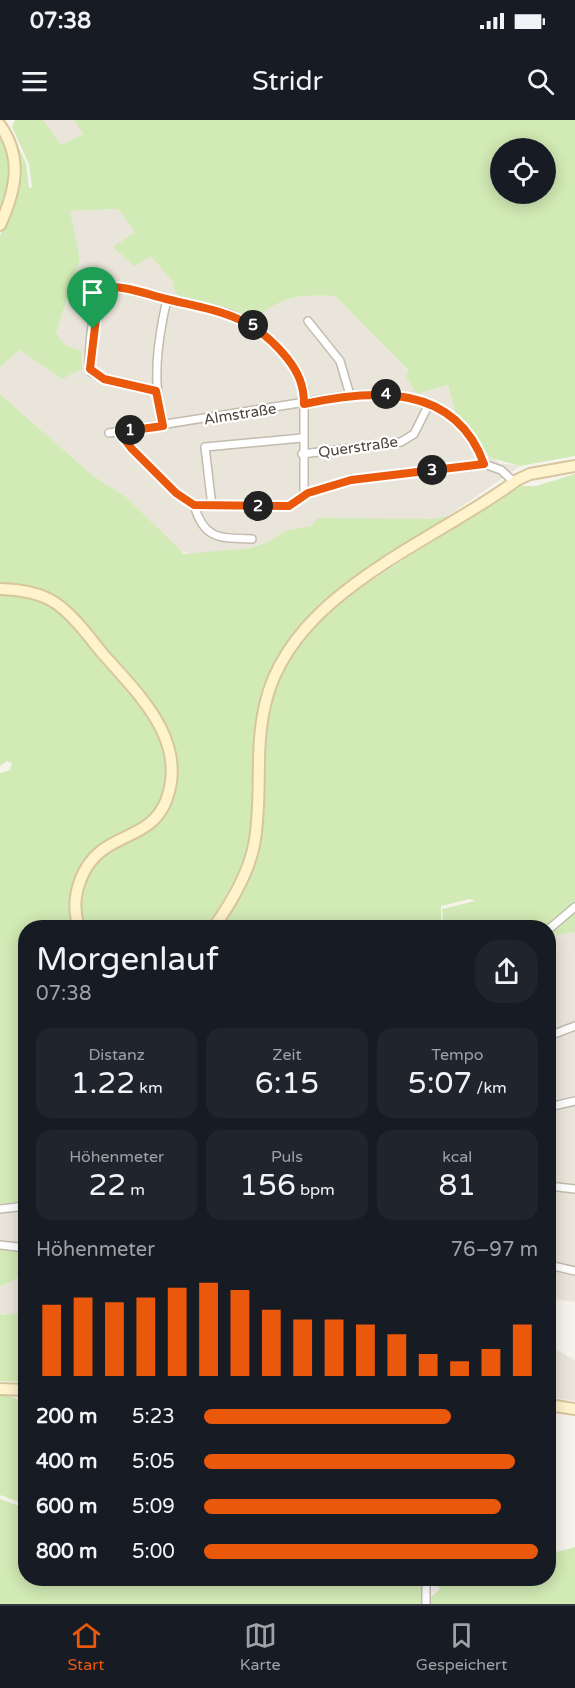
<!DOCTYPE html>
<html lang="de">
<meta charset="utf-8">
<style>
:root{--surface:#171b24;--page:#20242c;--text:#f1f3f6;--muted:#9ea1a6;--line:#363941;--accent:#ea580c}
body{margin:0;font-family:"Varela Round",sans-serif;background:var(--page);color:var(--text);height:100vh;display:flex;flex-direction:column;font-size:22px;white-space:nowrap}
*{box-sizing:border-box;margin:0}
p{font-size:20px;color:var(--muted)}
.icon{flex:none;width:33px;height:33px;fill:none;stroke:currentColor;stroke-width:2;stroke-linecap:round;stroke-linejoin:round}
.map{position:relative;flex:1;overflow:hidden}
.details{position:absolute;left:18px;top:800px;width:538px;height:666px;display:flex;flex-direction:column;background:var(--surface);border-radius:24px;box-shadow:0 3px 15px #0003}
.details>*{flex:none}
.buttons{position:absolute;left:490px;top:18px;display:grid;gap:12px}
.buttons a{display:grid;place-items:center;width:66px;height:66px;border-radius:50%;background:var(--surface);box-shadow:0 3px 15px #0003;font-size:30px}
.pin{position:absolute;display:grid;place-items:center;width:51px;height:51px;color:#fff;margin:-62px -26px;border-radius:50% 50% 50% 0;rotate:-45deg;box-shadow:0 0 6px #0007}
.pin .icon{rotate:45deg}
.km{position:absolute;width:30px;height:30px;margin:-15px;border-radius:50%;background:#222;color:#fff;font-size:16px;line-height:30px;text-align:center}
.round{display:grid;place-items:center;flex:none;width:63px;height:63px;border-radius:24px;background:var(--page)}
.overview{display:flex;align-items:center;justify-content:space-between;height:102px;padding:0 18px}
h1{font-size:33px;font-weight:600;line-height:45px}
.metrics{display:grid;grid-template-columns:repeat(3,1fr);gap:9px;height:102px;padding:6px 18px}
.metrics div{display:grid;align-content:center;border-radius:15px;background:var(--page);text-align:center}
.metrics b{font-size:30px;font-weight:600}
.metrics small{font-size:16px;font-weight:400}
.metrics p{font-size:16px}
.chart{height:168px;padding:12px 18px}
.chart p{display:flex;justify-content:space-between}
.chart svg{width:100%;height:108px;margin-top:6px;stroke:var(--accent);stroke-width:6}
ul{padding:0 18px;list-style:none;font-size:20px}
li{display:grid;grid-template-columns:96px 72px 1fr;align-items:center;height:45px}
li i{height:15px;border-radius:8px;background:var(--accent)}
.status{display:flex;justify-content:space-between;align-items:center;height:42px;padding:0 30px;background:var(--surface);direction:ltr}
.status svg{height:16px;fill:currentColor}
header{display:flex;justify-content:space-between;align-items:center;height:78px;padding:0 18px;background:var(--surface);font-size:27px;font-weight:600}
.dock{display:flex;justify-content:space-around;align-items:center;height:84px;border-top:2px solid var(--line);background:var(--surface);font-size:16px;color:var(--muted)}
.dock a{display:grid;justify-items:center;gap:3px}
.dock .selected{color:var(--accent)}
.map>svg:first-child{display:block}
.residential{fill:#eae5da}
.green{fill:#d2eab5;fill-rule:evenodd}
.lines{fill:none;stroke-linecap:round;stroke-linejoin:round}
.street-casing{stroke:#c2bbae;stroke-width:10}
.secondary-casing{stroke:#d6c79b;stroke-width:14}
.street{stroke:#fff;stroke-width:7}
.secondary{stroke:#fff3cd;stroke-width:10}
.route-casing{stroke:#fff;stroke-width:12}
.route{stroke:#ea580c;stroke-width:8}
.labels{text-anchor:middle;stroke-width:4.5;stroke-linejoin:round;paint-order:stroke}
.street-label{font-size:15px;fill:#4b4439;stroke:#fff}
</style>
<div class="status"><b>07:38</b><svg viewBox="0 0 49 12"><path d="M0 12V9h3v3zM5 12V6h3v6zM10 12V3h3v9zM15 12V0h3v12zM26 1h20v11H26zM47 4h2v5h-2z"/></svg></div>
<header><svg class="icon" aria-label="menu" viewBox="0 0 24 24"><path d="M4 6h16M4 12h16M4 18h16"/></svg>Stridr<svg class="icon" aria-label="search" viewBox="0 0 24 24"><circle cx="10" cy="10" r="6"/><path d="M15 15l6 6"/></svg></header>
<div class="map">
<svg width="575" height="1484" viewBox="0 0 575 1484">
<rect width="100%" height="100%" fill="#f6f3ec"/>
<g class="residential">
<polygon points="43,0 74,0 83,14 61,25"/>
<polygon points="118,89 135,112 114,127 151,135 173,162 175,172 182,179 229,188 254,200 269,185 306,175 335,176 408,251 406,257 414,267 422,273 448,265 457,297 499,343 520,346 448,396 431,399 311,406 287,410 268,422 250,428 192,434 179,431 126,377 92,355 0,274 0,247 20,230 62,259 65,225 56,213 80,139 70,91"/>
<polygon points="575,782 575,1182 549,1178 549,807 545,807"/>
<polygon points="25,1081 25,1193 0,1195 0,1167 21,1156 4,1129 0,1128 0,1084"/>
<polygon points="549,1226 575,1240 575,1281 549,1277"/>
</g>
<g class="green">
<path d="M 15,0 L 43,0 L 61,25 L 83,14 L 74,0 L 575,0 L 575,336 L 520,346 L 491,338 L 457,297 L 448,265 L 417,274 L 406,257 L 408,250 L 335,176 C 302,174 279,176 254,200 L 229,188 L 182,179 L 175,172 L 173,162 L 151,136 L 134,146 L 113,127 L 135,112 L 118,89 L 70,91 L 80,139 L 56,213 L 65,225 L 81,231 L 82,249 L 62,259 L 20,230 L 0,247 L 0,116 L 11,90 L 10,10 L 26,43 L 29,68 L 32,67 L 29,44 L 12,7 ZM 501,28 L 546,28 L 546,74 L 501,74 Z"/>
<path d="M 0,16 C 16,42 10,67 0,93 Z"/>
<path d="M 0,274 L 92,355 L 126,377 L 184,434 L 250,428 L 268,422 L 287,410 L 311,406 L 318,398 L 431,399 L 448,396 L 450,398 L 323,483 C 271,531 255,579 253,649 C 252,676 254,704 246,731 C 238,759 222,783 206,807 L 84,807 C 76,777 85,743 114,728 C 132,719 152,714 164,697 C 179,677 177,648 173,626 L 68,487 L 0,465 Z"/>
<polygon points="575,354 575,782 545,807 444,807 442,789 475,781 470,779 441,786 441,807 221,807 245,768 259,733 263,699 264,630 270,582 279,554 301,518 345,478 496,379 521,366 536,366"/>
<path d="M 0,473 C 15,475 30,475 44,482 C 74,497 154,596 164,628 C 169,643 167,659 163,673 C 150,718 90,713 75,758 C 69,775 69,790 73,807 L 26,807 L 25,1081 L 0,1084 L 0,653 L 10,650 L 12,643 L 7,641 L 0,646 Z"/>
<polygon points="575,793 575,812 549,816 549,815"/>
<polygon points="0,1128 19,1130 21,1156 0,1167"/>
<polygon points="0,1191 1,1195 25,1193 25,1262 0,1261"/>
<polygon points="0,1272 25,1283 25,1384 0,1375"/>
<polygon points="0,1379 25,1388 26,1458 392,1458 395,1466 401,1464 399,1458 421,1458 422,1484 0,1484"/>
<polygon points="575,1427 575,1484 430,1484 430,1478 440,1469 437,1466 455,1458 549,1458 549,1434"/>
</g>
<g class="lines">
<defs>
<g id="street">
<polyline points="308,201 340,241 350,275"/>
<path d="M 156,271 L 104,259 L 91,252 C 86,238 94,179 102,168 L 127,169 L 228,193 L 251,204 L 274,222 L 294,248 L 304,269 L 304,375"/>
<path d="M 163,306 C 152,262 157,223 167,179"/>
<polyline points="119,312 132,329 176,373 194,385 289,386 308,373 351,360 484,344 501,350 514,362"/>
<path d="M 109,313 L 350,275 C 408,271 462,283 484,344"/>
<polyline points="302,334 401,322 414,314 429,284"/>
<path d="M 194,385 C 204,420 220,418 252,419"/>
<polyline points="212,386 205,327 302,318"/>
<polyline points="549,809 575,787"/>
<polyline points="549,916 575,906"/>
<polyline points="549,987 575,981"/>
<polyline points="549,1066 575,1069"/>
<polyline points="0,1089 26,1086"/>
<polyline points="0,1125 26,1128"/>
<polyline points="549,1145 575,1151"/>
<polyline points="426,1484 426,1458"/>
</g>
<g id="secondary">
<path d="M 0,5 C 23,38 16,70 0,105"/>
<path d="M 0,469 C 20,470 40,472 57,484 C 75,497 89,517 103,534 C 139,575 189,621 166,681 C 154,710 131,712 107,727 C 81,743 69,779 79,807"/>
<path d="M 214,807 C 231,783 248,755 254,725 C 263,679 254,631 265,585 C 290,472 433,423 517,360 L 530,354 L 575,346"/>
<polyline points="0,1269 26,1270"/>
<polyline points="549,1285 575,1289"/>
</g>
</defs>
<use href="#street" class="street-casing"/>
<use href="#secondary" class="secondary-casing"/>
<use href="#street" class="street"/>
<use href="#secondary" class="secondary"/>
</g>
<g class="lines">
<defs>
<path id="route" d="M 107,167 C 127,166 146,174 166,179 C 216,191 252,194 287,238 C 298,252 304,265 304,284 C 373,269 455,263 484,344 L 351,360 L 308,373 L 289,386 L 194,385 L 176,373 L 132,329 L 119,312 L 163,306 L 156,271 L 104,259 L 90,249 L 99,173 Z"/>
</defs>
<use href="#route" class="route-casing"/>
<use href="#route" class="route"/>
</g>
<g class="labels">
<g class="street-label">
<text transform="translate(240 294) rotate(-9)" y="5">Almstraße</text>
<text transform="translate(358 327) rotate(-8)" y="5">Querstraße</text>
</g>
</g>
</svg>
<div class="buttons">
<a><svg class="icon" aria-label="locate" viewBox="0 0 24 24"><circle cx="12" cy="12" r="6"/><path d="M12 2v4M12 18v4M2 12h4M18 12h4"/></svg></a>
</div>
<div class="pin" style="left:93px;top:209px;background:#1e9e55"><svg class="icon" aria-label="arrive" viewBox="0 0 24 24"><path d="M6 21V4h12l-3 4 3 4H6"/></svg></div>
<b class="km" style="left:130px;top:310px">1</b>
<b class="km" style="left:258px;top:386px">2</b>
<b class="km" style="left:432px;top:350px">3</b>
<b class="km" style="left:386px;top:274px">4</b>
<b class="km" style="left:253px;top:205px">5</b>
<section class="details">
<div class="overview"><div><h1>Morgenlauf</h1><p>07:38</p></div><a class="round"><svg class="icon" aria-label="share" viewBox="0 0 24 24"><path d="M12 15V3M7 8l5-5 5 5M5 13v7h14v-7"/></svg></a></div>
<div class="metrics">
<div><p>Distanz</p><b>1.22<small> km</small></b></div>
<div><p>Zeit</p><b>6:15</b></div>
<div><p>Tempo</p><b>5:07<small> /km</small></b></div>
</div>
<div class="metrics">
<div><p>Höhenmeter</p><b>22<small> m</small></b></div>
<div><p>Puls</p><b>156<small> bpm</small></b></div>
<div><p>kcal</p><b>81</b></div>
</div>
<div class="chart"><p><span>Höhenmeter</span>76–97 m</p>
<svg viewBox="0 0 160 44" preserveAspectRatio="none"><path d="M5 44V15M15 44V12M25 44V14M35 44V12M45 44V8M55 44V6M65 44V9M75 44V17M85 44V21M95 44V21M105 44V23M115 44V27M125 44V35M135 44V38M145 44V33M155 44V23"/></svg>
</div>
<ul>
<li><b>200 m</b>5:23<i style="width:74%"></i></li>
<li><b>400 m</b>5:05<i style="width:93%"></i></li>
<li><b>600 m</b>5:09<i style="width:89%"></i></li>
<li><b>800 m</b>5:00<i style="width:100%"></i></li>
</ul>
</section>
</div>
<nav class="dock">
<a class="selected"><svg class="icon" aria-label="home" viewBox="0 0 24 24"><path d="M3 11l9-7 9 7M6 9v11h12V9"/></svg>Start</a>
<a><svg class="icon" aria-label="map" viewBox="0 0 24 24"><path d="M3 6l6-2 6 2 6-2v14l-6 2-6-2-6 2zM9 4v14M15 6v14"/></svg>Karte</a>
<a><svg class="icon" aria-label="saved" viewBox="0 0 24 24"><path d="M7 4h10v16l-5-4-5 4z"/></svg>Gespeichert</a>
</nav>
